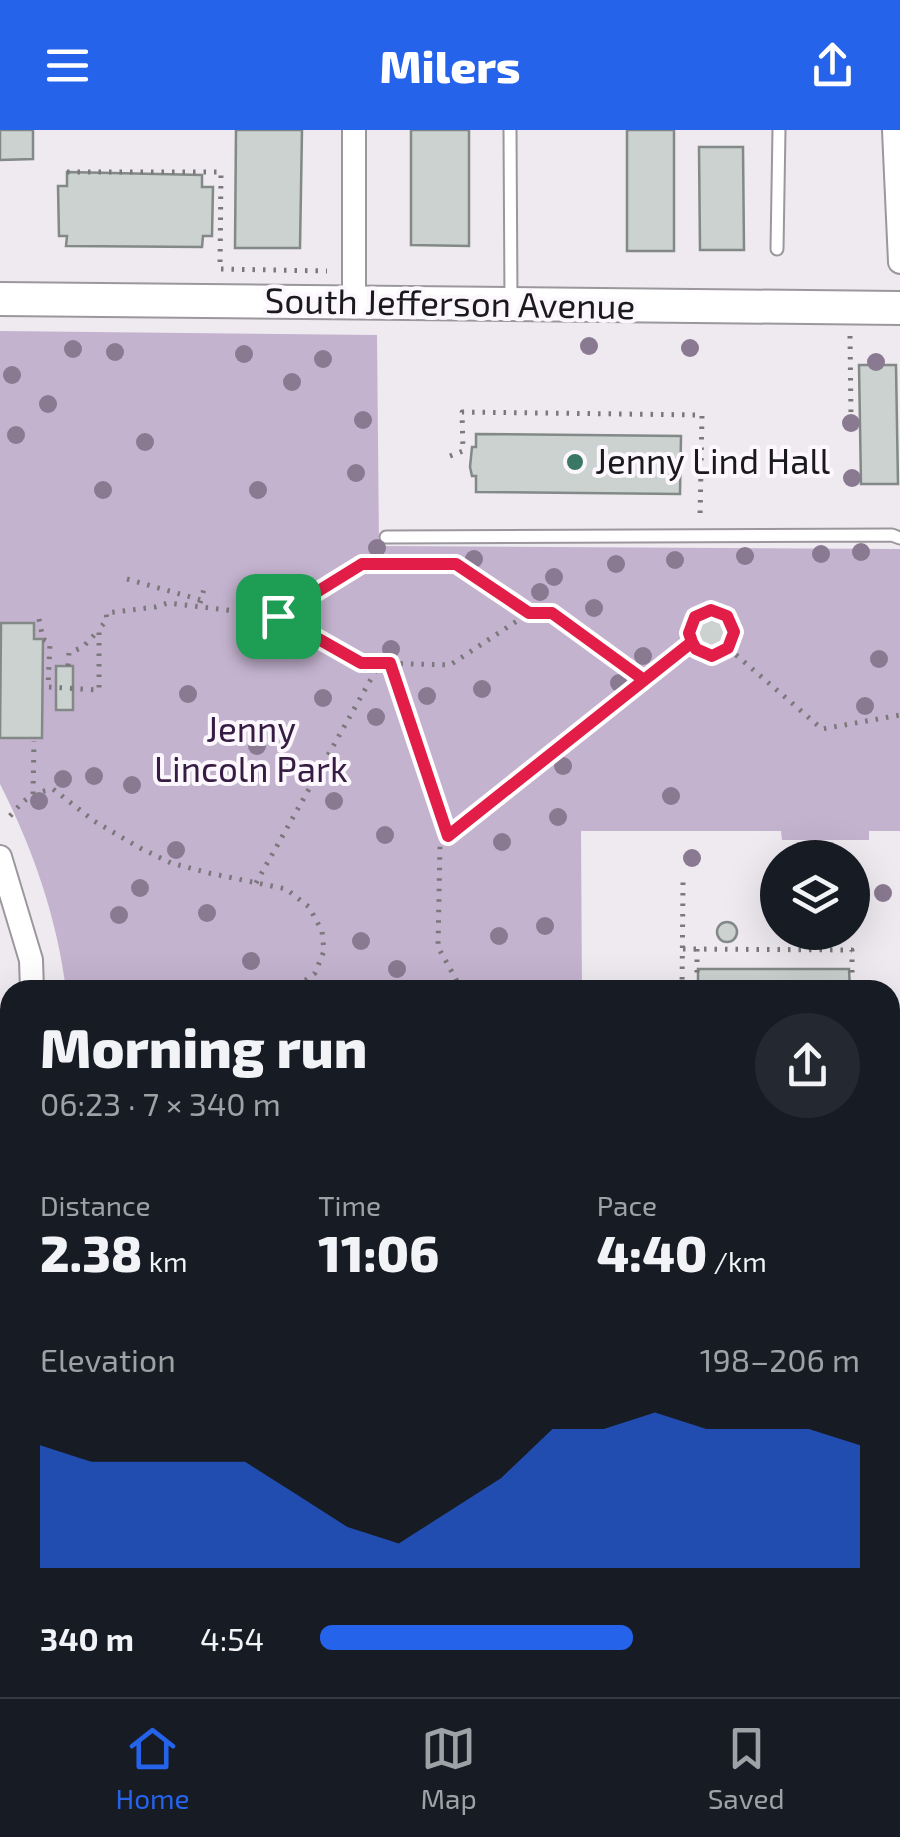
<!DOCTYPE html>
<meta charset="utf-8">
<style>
:root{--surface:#171b24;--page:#242831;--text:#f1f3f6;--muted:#9ea1a6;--line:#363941;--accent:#2563eb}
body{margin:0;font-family:"Exo 2",sans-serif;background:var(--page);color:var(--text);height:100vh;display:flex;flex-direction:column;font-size:38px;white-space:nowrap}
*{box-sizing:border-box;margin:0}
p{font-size:32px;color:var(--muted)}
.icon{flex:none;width:55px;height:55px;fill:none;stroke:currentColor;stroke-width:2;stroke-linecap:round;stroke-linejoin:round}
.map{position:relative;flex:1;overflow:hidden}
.drawer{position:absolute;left:0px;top:850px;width:900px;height:718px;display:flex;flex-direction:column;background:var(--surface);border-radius:30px 30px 0 0;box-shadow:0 10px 40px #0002}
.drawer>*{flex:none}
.fabs{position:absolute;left:760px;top:710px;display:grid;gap:20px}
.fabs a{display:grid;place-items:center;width:110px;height:110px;border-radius:50%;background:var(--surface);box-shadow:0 10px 40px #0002;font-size:50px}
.pin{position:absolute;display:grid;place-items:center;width:85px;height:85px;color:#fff;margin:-42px;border-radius:20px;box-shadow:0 5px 15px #0006}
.round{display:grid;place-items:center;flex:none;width:105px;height:105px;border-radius:52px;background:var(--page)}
.head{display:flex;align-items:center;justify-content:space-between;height:170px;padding:0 40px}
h1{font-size:55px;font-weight:800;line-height:75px}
.metrics{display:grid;grid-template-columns:repeat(3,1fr);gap:15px;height:170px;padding:10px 40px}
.metrics div{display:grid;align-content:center}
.metrics b{font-size:50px;font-weight:800}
.metrics small{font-size:28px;font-weight:400}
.metrics p{font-size:28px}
.chart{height:280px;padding:20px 40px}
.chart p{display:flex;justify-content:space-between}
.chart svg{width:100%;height:180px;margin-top:10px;fill:var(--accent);opacity:.7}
ul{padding:0 40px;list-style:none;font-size:32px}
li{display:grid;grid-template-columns:160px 120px 1fr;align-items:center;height:75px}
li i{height:25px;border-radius:12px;background:var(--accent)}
header{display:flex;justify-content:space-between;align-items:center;height:130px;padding:0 40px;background:var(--accent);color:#fff;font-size:45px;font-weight:800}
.tabs{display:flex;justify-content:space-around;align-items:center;height:140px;border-top:2px solid var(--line);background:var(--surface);font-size:28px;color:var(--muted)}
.tabs a{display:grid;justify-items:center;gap:5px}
.tabs .current{color:var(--accent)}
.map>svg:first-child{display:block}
.green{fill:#c4b3cf}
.building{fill:#cbd2cf;stroke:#828986;stroke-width:2.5}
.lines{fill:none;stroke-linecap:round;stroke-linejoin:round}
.service-casing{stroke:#9b979d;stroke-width:15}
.minor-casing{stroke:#9b979d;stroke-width:26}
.secondary-casing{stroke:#9b979d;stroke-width:36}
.path{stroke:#7b787c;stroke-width:5;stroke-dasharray:2.5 8;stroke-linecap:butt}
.service{stroke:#fff;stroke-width:11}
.minor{stroke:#fff;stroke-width:22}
.secondary{stroke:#fff;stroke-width:32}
.tree{fill:#897991}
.route-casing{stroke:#fff;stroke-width:20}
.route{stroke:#e11d48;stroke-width:12}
.poi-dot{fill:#3a7864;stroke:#fbf7fd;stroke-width:4}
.labels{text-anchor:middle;stroke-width:8;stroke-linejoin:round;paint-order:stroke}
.street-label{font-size:35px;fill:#1a191b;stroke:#fbf7fd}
.poi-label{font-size:35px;fill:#1a191b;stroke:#fbf7fd;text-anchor:start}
.park-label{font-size:35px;fill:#361c43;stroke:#fbf7fd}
</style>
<header><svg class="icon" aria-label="menu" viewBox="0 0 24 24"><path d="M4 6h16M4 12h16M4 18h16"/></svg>Milers<svg class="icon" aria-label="share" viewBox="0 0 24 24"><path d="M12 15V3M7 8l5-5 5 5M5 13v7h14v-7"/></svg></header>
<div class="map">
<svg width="900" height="1567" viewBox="0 0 900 1567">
<rect width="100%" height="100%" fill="#eeeaf0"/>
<path class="green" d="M 0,201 L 377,205 L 379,416 L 900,419 L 900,701 L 869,701 L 869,710 L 782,710 L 781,701 L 581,701 L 582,860 L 66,860 C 57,788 33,719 0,654 Z"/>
<g class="building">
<polygon points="0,0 33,0 33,29 0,30"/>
<polygon points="236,0 302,0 300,118 235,118"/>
<polygon points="411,0 469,0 469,116 411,115"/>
<rect x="627" y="0" width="47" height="121"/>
<polygon points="699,17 743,17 744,120 700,120"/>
<polygon points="67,42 202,45 202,57 213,57 212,106 203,106 202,117 66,116 67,106 59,106 58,56 67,56"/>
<polygon points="859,235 896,235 898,354 861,354"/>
<polygon points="476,304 681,306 680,364 476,362 476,346 472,346 470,337 472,317 476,317"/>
<circle cx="712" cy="503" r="20"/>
<polygon points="1,493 34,493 34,509 43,509 42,608 0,608"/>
<rect x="56" y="536" width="17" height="44"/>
<circle cx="727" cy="802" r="10"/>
<polygon points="698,839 849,839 850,860 698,860"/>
<polygon points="0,1436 4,1436 4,1498 0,1499"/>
</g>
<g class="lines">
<defs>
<g id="service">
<polyline points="510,0 511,171"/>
<polyline points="777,119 779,0"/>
<polyline points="386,407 892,405 900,408"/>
<polyline points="890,1147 900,1148"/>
<polyline points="0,1253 10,1254"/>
<polyline points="260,1558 260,1567"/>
<polyline points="343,1558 343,1567"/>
<polyline points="502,1558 503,1567"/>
<polyline points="408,1567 409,1558"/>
<polyline points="582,1567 582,1558"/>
</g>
<g id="minor">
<polyline points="894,0 900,132"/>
<polyline points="354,174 354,0"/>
<polyline points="0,727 31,830 32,860"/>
<polyline points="0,983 10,983"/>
<polyline points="890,984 900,984"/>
<polyline points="41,1558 41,1567"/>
</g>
<polyline id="secondary" points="0,169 900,178"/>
</defs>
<use href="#service" class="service-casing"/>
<use href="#minor" class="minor-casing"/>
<use href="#secondary" class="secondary-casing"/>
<g class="path">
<polyline points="67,42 221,42 220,139 327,141"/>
<polyline points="850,206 851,287"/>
<polyline points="450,326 463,321 462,282 702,285 700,388"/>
<polyline points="127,449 201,470"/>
<polyline points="200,473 204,459"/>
<circle cx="711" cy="503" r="22"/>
<polyline points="278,486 362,434 456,434 529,483"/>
<polyline points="39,489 43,509 50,513 48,557 99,560 99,499 107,490 106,483 155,477 168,473 278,486 361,533 380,533"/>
<polyline points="728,518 822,599 900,585"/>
<polyline points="390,534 448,706"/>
<polyline points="68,536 69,523 83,517 97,502"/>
<polyline points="33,664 34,611"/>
<path d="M 10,686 C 26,668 29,664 53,659 L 94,691 L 140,718 L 171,733 L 209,743 L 286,759 L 309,777 L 322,801 L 324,821 L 315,843 L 292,860"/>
<polyline points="256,753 380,533 450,535 529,483 551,483 644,550 692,512"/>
<polyline points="683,819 852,820 852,860"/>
<polyline points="697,819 697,860"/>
<polyline points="462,860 438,817 440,714 644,550"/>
<polyline points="682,860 683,751"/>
</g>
<use href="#service" class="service"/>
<use href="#minor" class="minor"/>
<use href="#secondary" class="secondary"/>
</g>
<g class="tree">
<circle cx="589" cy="216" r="9"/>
<circle cx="690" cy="218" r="9"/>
<circle cx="73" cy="219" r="9"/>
<circle cx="115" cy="222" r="9"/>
<circle cx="244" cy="224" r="9"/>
<circle cx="323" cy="229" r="9"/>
<circle cx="876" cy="232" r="9"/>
<circle cx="12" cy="245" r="9"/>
<circle cx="292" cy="252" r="9"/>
<circle cx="48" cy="274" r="9"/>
<circle cx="363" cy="290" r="9"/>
<circle cx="851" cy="293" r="9"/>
<circle cx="16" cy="305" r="9"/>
<circle cx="145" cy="312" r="9"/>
<circle cx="356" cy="343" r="9"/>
<circle cx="852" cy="348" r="9"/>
<circle cx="103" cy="360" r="9"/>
<circle cx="258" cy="360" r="9"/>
<circle cx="377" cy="418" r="9"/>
<circle cx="861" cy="422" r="9"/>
<circle cx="821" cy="424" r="9"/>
<circle cx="745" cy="426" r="9"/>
<circle cx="474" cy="429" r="9"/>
<circle cx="675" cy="430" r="9"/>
<circle cx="616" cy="434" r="9"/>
<circle cx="554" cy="447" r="9"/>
<circle cx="540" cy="462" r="9"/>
<circle cx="594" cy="478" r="9"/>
<circle cx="391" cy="519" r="9"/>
<circle cx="643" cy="526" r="9"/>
<circle cx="879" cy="529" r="9"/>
<circle cx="619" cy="553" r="9"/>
<circle cx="482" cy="559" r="9"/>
<circle cx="188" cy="564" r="9"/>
<circle cx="427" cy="566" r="9"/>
<circle cx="323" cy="568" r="9"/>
<circle cx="865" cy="576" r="9"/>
<circle cx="376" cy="587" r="9"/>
<circle cx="257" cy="616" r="9"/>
<circle cx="563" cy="636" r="9"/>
<circle cx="94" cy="646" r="9"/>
<circle cx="63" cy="649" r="9"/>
<circle cx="132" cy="655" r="9"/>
<circle cx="671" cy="666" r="9"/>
<circle cx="39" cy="671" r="9"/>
<circle cx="334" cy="671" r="9"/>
<circle cx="558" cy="687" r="9"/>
<circle cx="385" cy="705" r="9"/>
<circle cx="502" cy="712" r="9"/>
<circle cx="176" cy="720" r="9"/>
<circle cx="692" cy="728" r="9"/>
<circle cx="140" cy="758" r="9"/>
<circle cx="883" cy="763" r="9"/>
<circle cx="207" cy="783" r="9"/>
<circle cx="119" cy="785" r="9"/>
<circle cx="545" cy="796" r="9"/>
<circle cx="499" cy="806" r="9"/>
<circle cx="361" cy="811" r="9"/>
<circle cx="251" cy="831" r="9"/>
<circle cx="397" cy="839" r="9"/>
</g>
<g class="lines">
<defs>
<polyline id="route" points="278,486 361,533 390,533 448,706 692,512 689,503 695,487 711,480 727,486 734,502 728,518 712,526 696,519 692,512 644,550 552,483 529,483 456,434 362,434 278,486"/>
</defs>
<use href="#route" class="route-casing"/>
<use href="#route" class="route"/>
</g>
<circle class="poi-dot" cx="575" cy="332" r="10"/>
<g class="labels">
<g class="street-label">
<text transform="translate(450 174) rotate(1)" y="12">South Jefferson Avenue</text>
</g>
<g class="poi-label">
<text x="595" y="344">Jenny Lind Hall</text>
</g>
<g class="park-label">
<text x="251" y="612">Jenny<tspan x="251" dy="40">Lincoln Park</tspan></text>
</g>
</g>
</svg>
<div class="fabs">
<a><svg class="icon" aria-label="layers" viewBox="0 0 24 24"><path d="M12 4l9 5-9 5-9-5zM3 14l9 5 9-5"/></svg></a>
</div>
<div class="pin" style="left:278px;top:486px;background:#1e9e55"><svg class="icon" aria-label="arrive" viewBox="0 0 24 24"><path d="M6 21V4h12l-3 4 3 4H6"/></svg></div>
<section class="drawer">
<div class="head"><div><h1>Morning run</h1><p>06:23 · 7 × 340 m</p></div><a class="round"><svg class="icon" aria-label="share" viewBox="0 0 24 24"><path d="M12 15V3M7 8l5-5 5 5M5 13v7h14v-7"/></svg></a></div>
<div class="metrics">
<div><p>Distance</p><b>2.38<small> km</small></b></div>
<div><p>Time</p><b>11:06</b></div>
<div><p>Pace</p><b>4:40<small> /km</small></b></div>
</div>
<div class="chart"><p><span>Elevation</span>198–206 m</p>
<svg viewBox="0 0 160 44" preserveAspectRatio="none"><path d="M0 44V14L10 18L20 18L30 18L40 18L50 26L60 34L70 38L80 30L90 22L100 10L110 10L120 6L130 10L140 10L150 10L160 14V44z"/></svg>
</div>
<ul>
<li><b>340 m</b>4:54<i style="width:58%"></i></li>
</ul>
</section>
</div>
<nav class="tabs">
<a class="current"><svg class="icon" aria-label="home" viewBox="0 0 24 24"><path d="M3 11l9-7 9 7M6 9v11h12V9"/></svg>Home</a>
<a><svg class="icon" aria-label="map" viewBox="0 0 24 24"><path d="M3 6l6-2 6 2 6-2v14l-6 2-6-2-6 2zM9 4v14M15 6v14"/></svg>Map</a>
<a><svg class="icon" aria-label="saved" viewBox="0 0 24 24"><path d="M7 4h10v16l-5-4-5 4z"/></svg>Saved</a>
</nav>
